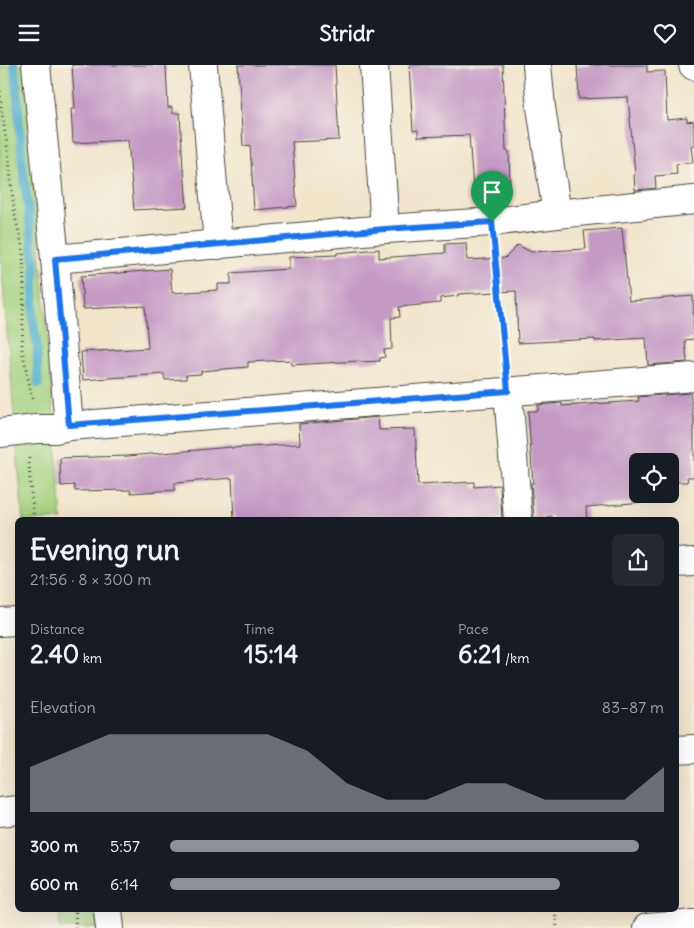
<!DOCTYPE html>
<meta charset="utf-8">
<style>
:root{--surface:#171b24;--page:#242831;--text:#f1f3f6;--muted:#9ea1a6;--accent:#8c9099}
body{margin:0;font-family:Delius,sans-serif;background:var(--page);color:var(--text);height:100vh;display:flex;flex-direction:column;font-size:19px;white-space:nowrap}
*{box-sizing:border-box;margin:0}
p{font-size:16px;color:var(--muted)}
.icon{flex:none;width:28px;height:28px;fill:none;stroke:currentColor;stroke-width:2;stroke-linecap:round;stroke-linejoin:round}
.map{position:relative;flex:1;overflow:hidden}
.panel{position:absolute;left:15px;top:452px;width:664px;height:395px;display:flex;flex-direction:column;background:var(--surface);border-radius:8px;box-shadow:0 5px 20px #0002}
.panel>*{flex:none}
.tools{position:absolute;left:629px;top:388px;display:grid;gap:10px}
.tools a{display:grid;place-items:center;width:50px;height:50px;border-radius:8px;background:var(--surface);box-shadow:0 5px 20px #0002;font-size:25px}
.pin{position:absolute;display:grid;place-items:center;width:42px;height:42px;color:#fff;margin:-51px -21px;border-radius:50% 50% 50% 0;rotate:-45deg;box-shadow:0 0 5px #0007}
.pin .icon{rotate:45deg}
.round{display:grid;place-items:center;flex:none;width:52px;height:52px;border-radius:8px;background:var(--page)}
.head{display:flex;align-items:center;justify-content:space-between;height:85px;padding:0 15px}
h1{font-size:28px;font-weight:800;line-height:38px}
.metrics{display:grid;grid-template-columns:repeat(3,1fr);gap:8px;height:85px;padding:5px 15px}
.metrics div{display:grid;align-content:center}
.metrics b{font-size:25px;font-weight:800}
.metrics small{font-size:14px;font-weight:400}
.metrics p{font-size:14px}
.chart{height:140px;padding:10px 15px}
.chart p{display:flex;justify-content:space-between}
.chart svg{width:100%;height:90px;margin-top:5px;fill:var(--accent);opacity:.7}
ul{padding:0 15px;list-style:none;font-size:16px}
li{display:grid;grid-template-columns:80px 60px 1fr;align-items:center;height:38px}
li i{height:12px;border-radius:6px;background:var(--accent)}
header{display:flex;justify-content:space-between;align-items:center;height:65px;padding:0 15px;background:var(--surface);font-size:22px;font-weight:800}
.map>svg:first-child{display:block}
.green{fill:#a5d27f;stroke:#687e55}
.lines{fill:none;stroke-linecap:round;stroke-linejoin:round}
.stream{stroke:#49abc9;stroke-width:9}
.building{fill:#c39ac4}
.minor-casing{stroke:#494743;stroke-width:30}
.path{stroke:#494743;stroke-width:3;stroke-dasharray:1 4;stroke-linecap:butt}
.minor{stroke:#fff;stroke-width:28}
.route-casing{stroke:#fff;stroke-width:10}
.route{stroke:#1a73e8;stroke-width:6}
</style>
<header><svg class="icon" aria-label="menu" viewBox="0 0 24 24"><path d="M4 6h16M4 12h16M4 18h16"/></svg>Stridr<svg class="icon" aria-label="heart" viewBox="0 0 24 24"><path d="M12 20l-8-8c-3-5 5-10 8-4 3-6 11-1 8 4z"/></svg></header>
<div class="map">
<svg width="694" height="863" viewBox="0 0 694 863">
<rect width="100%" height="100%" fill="#f7f3e8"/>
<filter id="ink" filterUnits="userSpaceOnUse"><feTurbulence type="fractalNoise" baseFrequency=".02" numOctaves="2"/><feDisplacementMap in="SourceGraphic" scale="10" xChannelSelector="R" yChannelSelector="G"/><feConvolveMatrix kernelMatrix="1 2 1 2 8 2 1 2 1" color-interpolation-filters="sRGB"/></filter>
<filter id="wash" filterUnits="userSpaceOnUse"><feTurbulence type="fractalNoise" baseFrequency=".0096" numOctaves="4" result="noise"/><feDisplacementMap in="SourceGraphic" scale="20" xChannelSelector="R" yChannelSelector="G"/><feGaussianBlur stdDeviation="1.12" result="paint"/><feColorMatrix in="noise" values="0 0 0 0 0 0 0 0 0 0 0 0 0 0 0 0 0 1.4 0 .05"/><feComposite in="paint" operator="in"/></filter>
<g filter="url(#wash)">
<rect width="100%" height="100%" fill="#f1e5cc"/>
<g class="green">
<polygon points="0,0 25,0 55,364 62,455 23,455 0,184"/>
<polygon points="59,845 98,845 99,863 60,863"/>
</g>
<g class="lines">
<polyline class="stream" points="14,0 17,23 22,95 35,203 33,255 37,280 38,319"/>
</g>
<g id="blocks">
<g class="building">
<polygon points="72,0 166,0 168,43 172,42 172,48 180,48 183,104 184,104 187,142 134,145 128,75 73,78 71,44 75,44"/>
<polygon points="238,0 335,0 339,75 292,77 297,141 254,145 250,80 243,81"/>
<polygon points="409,0 503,0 506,86 509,86 510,118 503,119 503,122 473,124 469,70 418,72 418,65 413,66"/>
<polygon points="577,0 647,0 647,7 665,6 667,55 687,53 687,57 694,56 694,80 691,81 693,97 676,99 677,109 655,111 656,123 635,125 634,109 635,109 628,32 579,34"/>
<polygon points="622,163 629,236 693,231 694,274 685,275 687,297 648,300 646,273 595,276 595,274 518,278 516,226 458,229 458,231 440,233 440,238 399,242 400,252 391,253 392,284 384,285 385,292 380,293 380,296 360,297 360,296 291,300 290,295 248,297 248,302 201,306 201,309 186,310 186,314 165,315 164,309 83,315 81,287 148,283 145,241 83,244 81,211 170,204 172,228 218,225 218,219 231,219 231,208 289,204 289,192 337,190 337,188 379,184 379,193 445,188 445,179 466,178 467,195 505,193 518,180 531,187 586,184 584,166"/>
<polygon points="690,328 694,354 694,412 687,412 688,417 670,417 670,396 638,396 638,429 642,429 643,437 586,442 587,455 553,455 552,451 534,453 531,418 533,418 528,346 538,346 538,340 562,338 562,341 639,336 638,332"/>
<polygon points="378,352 379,365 415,364 418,420 474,417 474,422 500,420 502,455 234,455 232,413 175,418 175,425 131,428 131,425 75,426 75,420 61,421 60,393 128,391 231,382 231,383 300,379 299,359"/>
</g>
</g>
</g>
<g filter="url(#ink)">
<use href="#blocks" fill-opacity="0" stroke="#494743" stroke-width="1"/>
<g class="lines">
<defs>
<g id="minor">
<polyline points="36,0 55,194 69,361"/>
<polyline points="203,0 218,180"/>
<polyline points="374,0 385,164"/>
<polyline points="537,0 541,42 557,149"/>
<polyline points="693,0 694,1"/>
<polyline points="55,194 385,164 492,157 557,149 694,135"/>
<polyline points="508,327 518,455"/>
<polyline points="0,368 36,364 55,364 69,361 694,312"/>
<polyline points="676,498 694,497"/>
<polyline points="0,557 18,556"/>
<polyline points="676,685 694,684"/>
<polyline points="0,747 18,745"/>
<polyline points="108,845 110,863"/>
<polyline points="647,863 694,859"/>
</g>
</defs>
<use href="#minor" class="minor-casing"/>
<g class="path">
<polyline points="0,26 1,42 9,93 12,127 15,151 23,184 24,223 22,284 33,337"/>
<polyline points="495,183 505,299"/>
<polyline points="29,393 30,418 34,455"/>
<polyline points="555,845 557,863"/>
<polyline points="75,863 76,845"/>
</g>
<use href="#minor" class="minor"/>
</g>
</g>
<g class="lines" filter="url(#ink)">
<defs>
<polygon id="route" points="492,157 508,326 69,360 55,194 385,164"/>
</defs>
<use href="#route" class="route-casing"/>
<use href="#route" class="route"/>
</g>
</svg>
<div class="tools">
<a><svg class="icon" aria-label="locate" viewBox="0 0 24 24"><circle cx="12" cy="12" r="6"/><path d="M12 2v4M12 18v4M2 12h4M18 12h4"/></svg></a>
</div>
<div class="pin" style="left:492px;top:157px;background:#1e9e55"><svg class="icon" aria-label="arrive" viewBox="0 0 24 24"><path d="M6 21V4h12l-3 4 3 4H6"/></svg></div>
<section class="panel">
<div class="head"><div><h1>Evening run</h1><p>21:56 · 8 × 300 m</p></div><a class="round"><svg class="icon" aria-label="share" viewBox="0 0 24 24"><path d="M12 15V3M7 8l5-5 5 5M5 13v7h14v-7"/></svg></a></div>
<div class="metrics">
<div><p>Distance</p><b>2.40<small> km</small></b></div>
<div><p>Time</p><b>15:14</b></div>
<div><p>Pace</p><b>6:21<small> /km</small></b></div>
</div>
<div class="chart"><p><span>Elevation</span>83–87 m</p>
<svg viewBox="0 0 160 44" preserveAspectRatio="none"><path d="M0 44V22L10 14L20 6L30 6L40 6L50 6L60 6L70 14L80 30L90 38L100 38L110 30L120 30L130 38L140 38L150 38L160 22V44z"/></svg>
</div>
<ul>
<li><b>300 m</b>5:57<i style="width:95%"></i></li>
<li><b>600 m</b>6:14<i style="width:79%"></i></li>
</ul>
</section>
</div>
